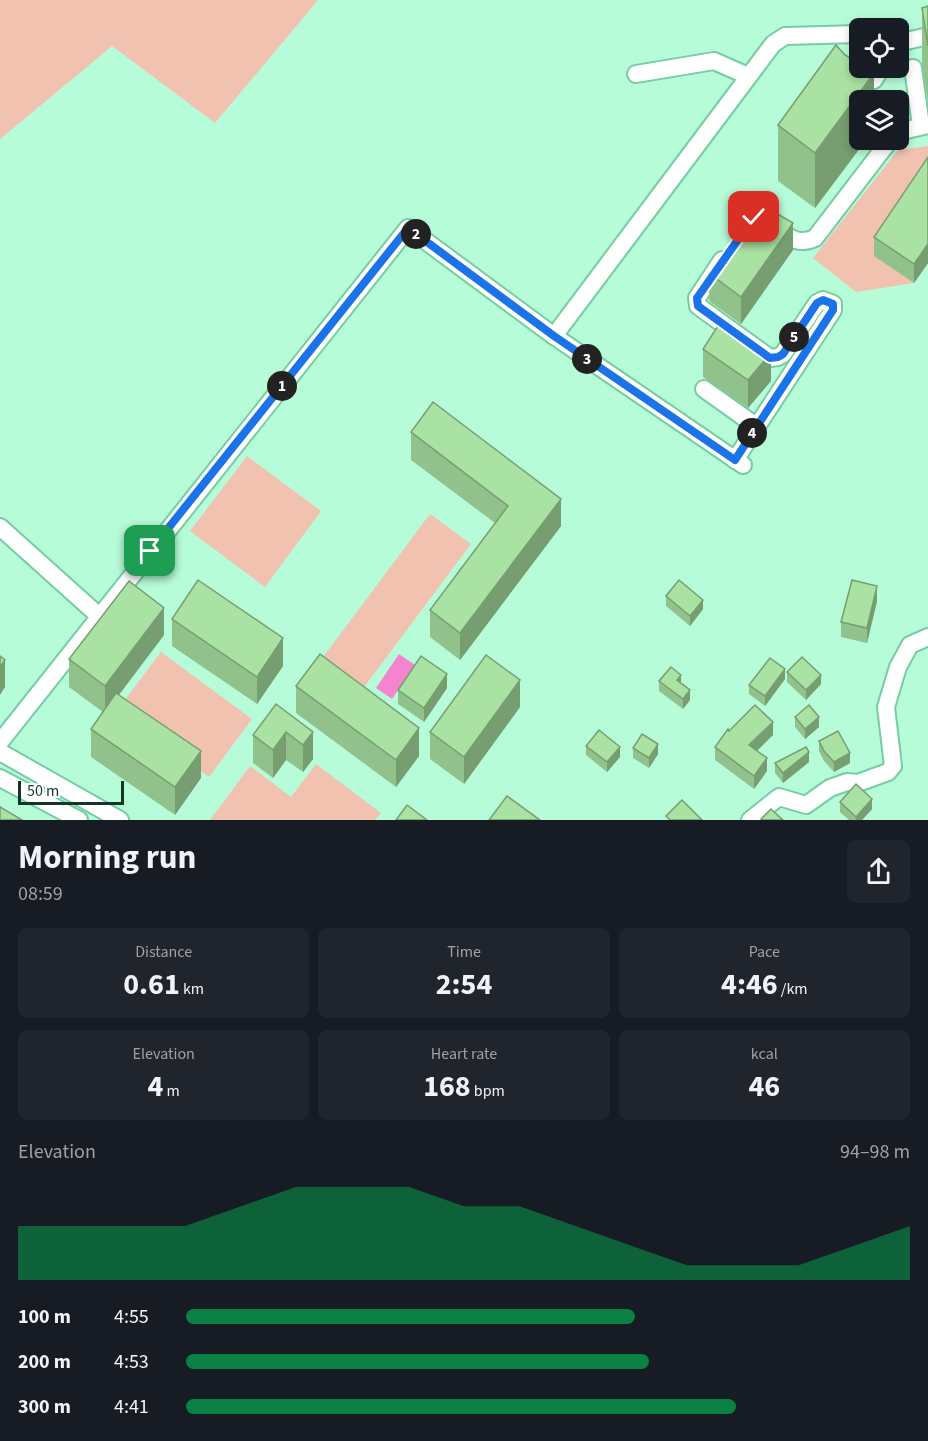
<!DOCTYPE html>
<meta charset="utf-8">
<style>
:root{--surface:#171b24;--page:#20242c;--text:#f1f3f6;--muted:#9ea1a6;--accent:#0b8043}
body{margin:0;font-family:"Source Sans 3",sans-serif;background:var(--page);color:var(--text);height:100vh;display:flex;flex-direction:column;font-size:22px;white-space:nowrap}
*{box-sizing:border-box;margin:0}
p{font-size:20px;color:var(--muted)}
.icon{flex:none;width:33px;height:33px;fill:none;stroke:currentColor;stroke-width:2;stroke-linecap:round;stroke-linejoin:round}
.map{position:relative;height:820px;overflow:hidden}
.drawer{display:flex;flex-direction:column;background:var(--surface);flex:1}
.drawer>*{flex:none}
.controls{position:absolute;left:849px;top:18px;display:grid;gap:12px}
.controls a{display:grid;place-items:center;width:60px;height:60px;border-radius:9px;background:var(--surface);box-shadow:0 3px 9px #0003;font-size:30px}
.scale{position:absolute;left:18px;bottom:15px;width:106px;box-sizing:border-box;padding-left:6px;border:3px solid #123727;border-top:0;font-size:16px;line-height:21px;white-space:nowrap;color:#123727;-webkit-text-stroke:4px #fff;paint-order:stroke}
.pin{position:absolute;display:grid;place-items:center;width:51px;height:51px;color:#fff;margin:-26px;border-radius:12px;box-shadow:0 3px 9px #0006}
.km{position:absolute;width:30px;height:30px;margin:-15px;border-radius:50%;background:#222;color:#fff;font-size:16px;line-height:30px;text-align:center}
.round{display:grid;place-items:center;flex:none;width:63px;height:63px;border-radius:9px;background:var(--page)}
.summary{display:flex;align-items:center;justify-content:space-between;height:102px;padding:0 18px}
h1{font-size:33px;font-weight:700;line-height:45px}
.stats{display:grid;grid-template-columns:repeat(3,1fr);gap:9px;height:102px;padding:6px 18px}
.stats div{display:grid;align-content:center;border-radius:9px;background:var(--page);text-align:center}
.stats b{font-size:30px;font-weight:700}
.stats small{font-size:16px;font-weight:400}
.stats p{font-size:16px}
.chart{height:168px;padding:12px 18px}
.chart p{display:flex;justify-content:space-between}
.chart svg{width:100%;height:108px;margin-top:6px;fill:var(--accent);opacity:.7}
ul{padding:0 18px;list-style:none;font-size:20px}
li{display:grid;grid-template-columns:96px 72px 1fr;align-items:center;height:45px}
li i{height:15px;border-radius:8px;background:var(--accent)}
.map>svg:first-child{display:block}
.green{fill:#f2c2b0}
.water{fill:#f384cd}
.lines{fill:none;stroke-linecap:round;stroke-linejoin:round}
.minor-casing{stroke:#75cda3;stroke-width:20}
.minor{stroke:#fff;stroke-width:16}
.wall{fill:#91c28b}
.shaded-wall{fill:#769e71}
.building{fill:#a9e2a2;stroke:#769e71;stroke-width:1.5}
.route-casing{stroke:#fff;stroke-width:12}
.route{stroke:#1a73e8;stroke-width:8}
</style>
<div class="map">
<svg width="928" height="820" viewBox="0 0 928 820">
<rect width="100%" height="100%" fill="#b7fcd9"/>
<g class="green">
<polygon points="0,0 318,0 215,123 112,46 0,139"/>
<polygon points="928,146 928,263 914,283 856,292 813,258 898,150"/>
<polygon points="247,456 321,511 265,587 190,531"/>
<polygon points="430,514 471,544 359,694 318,664"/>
<polygon points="161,652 252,719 209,777 118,709"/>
<polygon points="316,764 381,813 375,820 210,820 250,766 291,797"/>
</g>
<polygon class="water" points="399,654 415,665 392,699 376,688"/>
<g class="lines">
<defs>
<g id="minor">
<polyline points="898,43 928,36"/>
<polyline points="913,68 921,126"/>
<polyline points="636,74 714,61 748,76"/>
<polyline points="874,80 881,68"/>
<polyline points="898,132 928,125"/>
<path d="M 774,227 C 789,237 797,246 815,238 L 890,140"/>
<polyline points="722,260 697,298 698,306 770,358 778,357 783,354 817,303 823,300 833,304 833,310 735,460"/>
<polyline points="554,336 743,465"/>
<polyline points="704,389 756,426"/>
<polyline points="0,527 99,616"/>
<polyline points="0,742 408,228 554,336 773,44 785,36 860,34"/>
<polyline points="0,752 120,820"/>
<polyline points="0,778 79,820"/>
<polyline points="750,820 779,797 806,805 830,788 847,782 858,783 888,772 893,766 886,707 898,667 910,645 928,637"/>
</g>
</defs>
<use href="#minor" class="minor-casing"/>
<use href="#minor" class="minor"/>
</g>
<g class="wall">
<polygon points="928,6 928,102 922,63 922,8"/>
<polygon points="874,100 860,140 866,140 815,208 778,181 778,125"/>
<polygon points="928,157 928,263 914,283 874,256 874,237"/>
<polygon points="793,250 741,324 709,301 709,273"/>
<polygon points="703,349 771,381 748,408 703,377"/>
<polygon points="411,432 561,526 460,660 430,637 430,610 495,523 411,460"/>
<polygon points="666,596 703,609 690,626 666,606"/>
<polygon points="877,601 867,643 841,637 841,622"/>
<polygon points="172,619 283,666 257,704 172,646"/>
<polygon points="164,635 119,695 201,778 175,815 91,757 91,729 103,712 69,687 69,659"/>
<polygon points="787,672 821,684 806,700 787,682"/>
<polygon points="785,679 765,706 749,694 749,685"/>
<polygon points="659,681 681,683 690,700 683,709 659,691"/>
<polygon points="296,686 419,756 396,787 296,713"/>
<polygon points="447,688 424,722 398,704 398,690"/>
<polygon points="276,704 313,759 303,772 286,760 273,778 253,763 253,735"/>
<polygon points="520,707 464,784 430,759 430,732"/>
<polygon points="795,717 819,727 805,739 795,727"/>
<polygon points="729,731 773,735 757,751 767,771 754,789 715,760 715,747"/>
<polygon points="819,741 850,763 834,772 824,761 819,751"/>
<polygon points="586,746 620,757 607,772 586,755"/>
<polygon points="633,748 658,754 649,768 633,758"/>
<polygon points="809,762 783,783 775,773 775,763"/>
<polygon points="840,802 872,809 862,820 849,820 840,812"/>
</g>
<g class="shaded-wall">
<polygon points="874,73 874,100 860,100 860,140 866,140 815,208 815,153"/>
<polygon points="793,223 793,250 741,324 741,297"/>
<polygon points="928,244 928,263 914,283 914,264"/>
<polygon points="771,353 771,381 748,408 748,380"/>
<polygon points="561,499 561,526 460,660 460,633"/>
<polygon points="877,586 877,601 867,643 867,628"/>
<polygon points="703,600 703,609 690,626 690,616"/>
<polygon points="164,608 164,635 105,713 105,686"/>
<polygon points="283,638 283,666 257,704 257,677"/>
<polygon points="5,660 5,687 0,695 0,667"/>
<polygon points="785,669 785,679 765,706 765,696"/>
<polygon points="447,674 447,688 424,722 424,708"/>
<polygon points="681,675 681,684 677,680"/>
<polygon points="821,675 821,684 806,700 806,690"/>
<polygon points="520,680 520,707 464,784 464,757"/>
<polygon points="690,690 690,700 683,709 683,699"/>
<polygon points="819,717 819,727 805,739 805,729"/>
<polygon points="773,722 773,735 749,758 749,745"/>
<polygon points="419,728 419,756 396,787 396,760"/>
<polygon points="286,732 286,760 273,778 273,750"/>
<polygon points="313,732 313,759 303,772 303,745"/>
<polygon points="658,744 658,754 649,768 649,758"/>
<polygon points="620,747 620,757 607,772 607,762"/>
<polygon points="201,751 201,778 175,815 175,787"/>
<polygon points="809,752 809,762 783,783 783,773"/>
<polygon points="850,753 850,763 834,772 834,762"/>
<polygon points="767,758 767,771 754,789 754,776"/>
<polygon points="872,799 872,809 862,820 856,820 856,817"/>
</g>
<g class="building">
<polygon points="928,6 928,46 922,8"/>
<polygon points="836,45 845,55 860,64 860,68 865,68 874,73 815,153 778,125"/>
<polygon points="928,157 928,244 914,264 874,237"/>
<polygon points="759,203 793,223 741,297 709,273"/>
<polygon points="723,318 771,353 748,380 703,349"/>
<polygon points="433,402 561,499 460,633 430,610 508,506 411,432"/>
<polygon points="198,580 283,638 257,677 172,619"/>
<polygon points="679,580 703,600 690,616 666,596"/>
<polygon points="852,580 877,586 867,628 841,622"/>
<polygon points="129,581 164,608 105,686 69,659"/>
<polygon points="320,654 419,728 396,760 296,686"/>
<polygon points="486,655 520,680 464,757 430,732"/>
<polygon points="0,656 5,660 0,667"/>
<polygon points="421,656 447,674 424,708 398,690"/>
<polygon points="802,657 821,675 806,690 787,672"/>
<polygon points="770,658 785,669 765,696 749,685"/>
<polygon points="671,667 681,675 677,680 690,690 683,699 659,681"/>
<polygon points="116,693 201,751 175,787 91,729"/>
<polygon points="276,704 313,732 303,745 286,732 273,750 253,735"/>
<polygon points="755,705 773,722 749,745 767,758 754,776 715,747 728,729 729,731"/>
<polygon points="809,705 819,717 805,729 795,717"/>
<polygon points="599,730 620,747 607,762 586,746"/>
<polygon points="838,731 850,753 834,762 824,751 819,741"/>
<polygon points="642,734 658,744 649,758 633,748"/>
<polygon points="806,747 809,752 783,773 775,763"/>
<polygon points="856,784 872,799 856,817 840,802"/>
<polygon points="507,796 540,820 489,820"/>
<polygon points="682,800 702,820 670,820 666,816"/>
<polygon points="407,805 427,820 396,820"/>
<polygon points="0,807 22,820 0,820"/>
<polygon points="771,809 783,820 763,820 761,819"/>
</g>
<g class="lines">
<defs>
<polyline id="route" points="150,551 408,228 554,336 735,460 833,310 833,304 823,300 817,303 783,354 778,357 770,358 698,306 697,298 754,217"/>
</defs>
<use href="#route" class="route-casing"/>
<use href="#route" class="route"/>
</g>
</svg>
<div class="controls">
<a><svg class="icon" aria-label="locate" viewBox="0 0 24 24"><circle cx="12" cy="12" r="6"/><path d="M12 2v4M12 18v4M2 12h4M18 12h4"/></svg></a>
<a><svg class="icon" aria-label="layers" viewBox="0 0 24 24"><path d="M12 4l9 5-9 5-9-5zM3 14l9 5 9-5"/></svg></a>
</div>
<div class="scale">50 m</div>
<div class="pin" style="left:150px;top:551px;background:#1e9e55"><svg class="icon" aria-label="arrive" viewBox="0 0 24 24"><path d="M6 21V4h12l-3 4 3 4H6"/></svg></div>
<div class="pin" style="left:754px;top:217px;background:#d93025"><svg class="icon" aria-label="check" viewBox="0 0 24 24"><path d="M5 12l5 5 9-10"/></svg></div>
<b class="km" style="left:282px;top:386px">1</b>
<b class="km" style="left:416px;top:234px">2</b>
<b class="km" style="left:587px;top:359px">3</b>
<b class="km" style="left:752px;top:433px">4</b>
<b class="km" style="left:794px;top:337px">5</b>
</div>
<section class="drawer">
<div class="summary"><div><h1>Morning run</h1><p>08:59</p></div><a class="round"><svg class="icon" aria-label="share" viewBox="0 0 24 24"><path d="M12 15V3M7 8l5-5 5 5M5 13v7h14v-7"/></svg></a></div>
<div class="stats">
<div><p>Distance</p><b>0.61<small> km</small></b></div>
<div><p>Time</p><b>2:54</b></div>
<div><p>Pace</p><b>4:46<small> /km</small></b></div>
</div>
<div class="stats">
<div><p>Elevation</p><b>4<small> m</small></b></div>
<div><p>Heart rate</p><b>168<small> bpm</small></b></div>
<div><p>kcal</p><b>46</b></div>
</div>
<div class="chart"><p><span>Elevation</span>94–98 m</p>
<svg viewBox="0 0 160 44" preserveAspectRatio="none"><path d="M0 44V22L10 22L20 22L30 22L40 14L50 6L60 6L70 6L80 14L90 14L100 22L110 30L120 38L130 38L140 38L150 30L160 22V44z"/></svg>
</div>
<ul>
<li><b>100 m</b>4:55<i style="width:62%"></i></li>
<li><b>200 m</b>4:53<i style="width:64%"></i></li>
<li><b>300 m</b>4:41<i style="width:76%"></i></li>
</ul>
</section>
